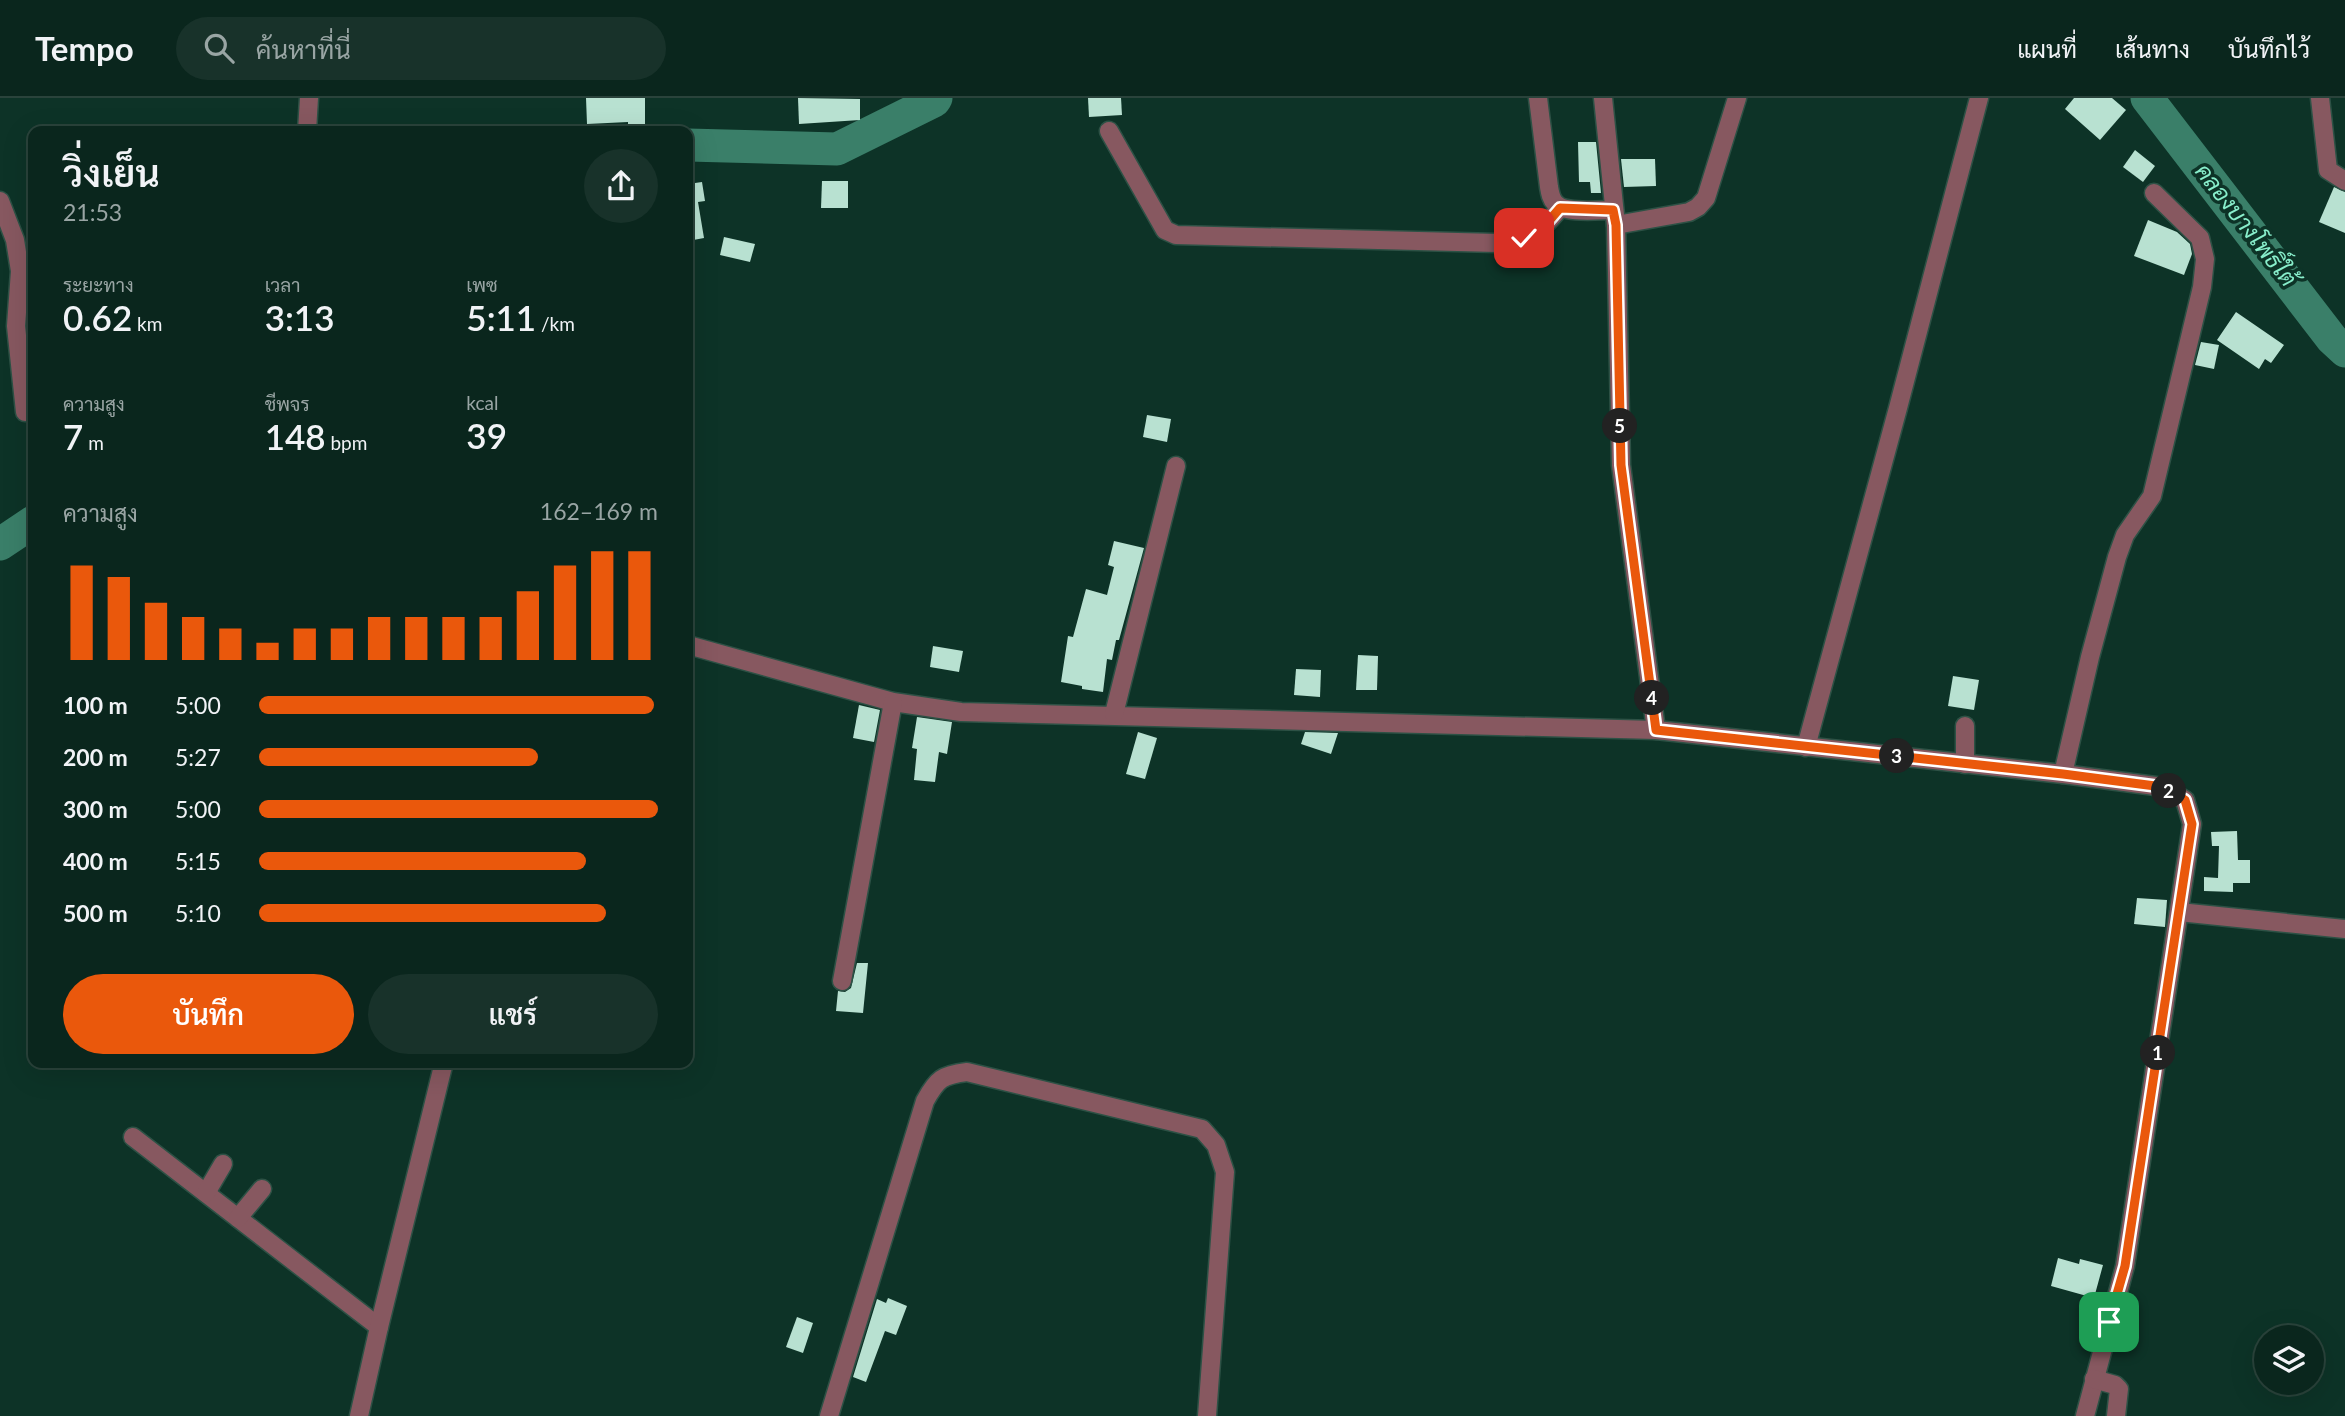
<!DOCTYPE html>
<html lang="th">
<meta charset="utf-8">
<style>
:root{--surface:#0a261d;--page:#18322a;--text:#f1f3f6;--muted:#99a5a4;--line:#2a433b;--accent:#ea580c}
body{margin:0;font-family:Lato,Sarabun,sans-serif;background:var(--page);color:var(--text);height:100vh;display:flex;flex-direction:column;font-size:26px;white-space:nowrap}
*{box-sizing:border-box;margin:0}
p{font-size:23px;color:var(--muted)}
.icon{flex:none;width:38px;height:38px;fill:none;stroke:currentColor;stroke-width:2;stroke-linecap:round;stroke-linejoin:round}
.map{position:relative;flex:1;overflow:hidden}
.side{position:absolute;left:28px;top:28px;width:665px;height:942px;display:flex;flex-direction:column;background:var(--surface);border-radius:14px;box-shadow:0 7px 28px #0002,0 0 0 2px var(--line)}
.side>*{flex:none}
.fabs{position:absolute;left:2254px;top:1227px;display:grid;gap:14px}
.fabs a{display:grid;place-items:center;width:70px;height:70px;border-radius:50%;background:var(--surface);box-shadow:0 7px 28px #0002,0 0 0 2px var(--line);font-size:35px}
.pin{position:absolute;display:grid;place-items:center;width:60px;height:60px;color:#fff;margin:-30px;border-radius:14px;box-shadow:0 4px 10px #0006}
.km{position:absolute;width:35px;height:35px;margin:-18px;border-radius:50%;background:#222;color:#fff;font-size:19px;line-height:35px;text-align:center}
.round{display:grid;place-items:center;flex:none;width:74px;height:74px;border-radius:37px;background:var(--page)}
.headline{display:flex;align-items:center;justify-content:space-between;height:119px;padding:0 35px}
h1{font-size:38px;font-weight:600;line-height:52px}
.stats{display:grid;grid-template-columns:repeat(3,1fr);gap:10px;height:119px;padding:7px 35px}
.stats div{display:grid;align-content:center}
.stats b{font-size:35px;font-weight:600}
.stats small{font-size:19px;font-weight:400}
.stats p{font-size:19px}
.chart{height:196px;padding:14px 35px}
.chart p{display:flex;justify-content:space-between}
.chart svg{width:100%;height:126px;margin-top:7px;stroke:var(--accent);stroke-width:6}
.primary-button{display:flex;gap:14px;margin-top:auto;padding:14px 35px}
.primary-button a{flex:1;height:80px;border-radius:42px;background:var(--accent);color:#fff;font-size:28px;font-weight:600;line-height:80px;text-align:center}
.primary-button a+a{background:var(--page);color:var(--text)}
ul{padding:0 35px;list-style:none;font-size:23px}
li{display:grid;grid-template-columns:112px 84px 1fr;align-items:center;height:52px}
li i{height:18px;border-radius:9px;background:var(--accent)}
header{display:flex;align-items:center;gap:42px;box-sizing:border-box;height:98px;padding:0 35px;background:var(--surface);border-bottom:2px solid var(--line)}
header strong{font-size:33px}
nav{display:flex;gap:38px;margin-inline-start:auto;font-size:24px}
.search{width:490px;height:63px;background:var(--page);display:flex;align-items:center;gap:18px;box-sizing:border-box;padding:0 24px;border-radius:38px;color:var(--muted);font-size:26px}
.map>svg:first-child{display:block}
.lines{fill:none;stroke-linecap:round;stroke-linejoin:round}
.river{stroke:#3a7f69;stroke-width:33}
.building{fill:#b8e1d1}
.minor-casing{stroke:#2d5145;stroke-width:21}
.minor{stroke:#875860;stroke-width:18}
.route-casing{stroke:#fff;stroke-width:14}
.route{stroke:#ea580c;stroke-width:9}
.labels{text-anchor:middle;stroke-width:7;stroke-linejoin:round;paint-order:stroke}
.water-label{font-size:23px;font-style:italic;fill:#88eecb;stroke:#0d3327}
</style>
<header>
<strong>Tempo</strong>
<div class="search"><svg class="icon" aria-label="search" viewBox="0 0 24 24"><circle cx="10" cy="10" r="6"/><path d="M15 15l6 6"/></svg>ค้นหาที่นี่</div>
<nav><a>แผนที่</a><a>เส้นทาง</a><a>บันทึกไว้</a></nav>
</header>
<div class="map">
<svg width="2345" height="1318" viewBox="0 0 2345 1318">
<rect width="100%" height="100%" fill="#0d3327"/>
<g class="lines">
<g class="river">
<polyline points="2147,0 2332,241 2345,253"/>
<polyline points="688,47 837,51 934,3 936,0"/>
<polyline points="0,446 33,424"/>
</g>
</g>
<g class="building">
<polygon points="586,0 645,0 645,31 628,31 628,24 587,26"/>
<polygon points="798,0 860,1 860,22 799,26"/>
<polygon points="1088,0 1121,0 1122,17 1089,19"/>
<polygon points="2074,0 2112,0 2126,12 2100,42 2065,11"/>
<polygon points="1578,44 1596,44 1601,95 1591,95 1590,84 1579,84"/>
<polygon points="2135,52 2155,68 2143,84 2123,69"/>
<polygon points="1621,61 1655,61 1656,88 1624,89"/>
<polygon points="822,83 848,83 848,110 821,110"/>
<polygon points="702,84 705,103 698,104 704,140 688,143 688,86"/>
<polygon points="2334,89 2345,94 2345,135 2319,124"/>
<polygon points="2148,122 2177,134 2190,146 2192,156 2184,177 2134,158"/>
<polygon points="724,139 755,146 750,164 720,157"/>
<polygon points="2236,214 2284,247 2271,265 2265,261 2259,271 2217,242"/>
<polygon points="2201,244 2219,247 2214,271 2195,267"/>
<polygon points="1147,317 1171,321 1167,344 1143,339"/>
<polygon points="1114,443 1144,450 1119,542 1116,542 1112,562 1107,561 1103,594 1082,591 1082,588 1061,584 1068,538 1073,539 1086,491 1107,497 1114,469 1108,467"/>
<polygon points="933,548 963,553 959,574 930,569"/>
<polygon points="1358,557 1378,558 1377,592 1356,592"/>
<polygon points="1296,571 1321,572 1320,599 1294,597"/>
<polygon points="1953,578 1979,582 1974,612 1948,608"/>
<polygon points="859,607 880,612 874,644 853,640"/>
<polygon points="917,619 952,624 947,656 939,654 935,684 914,682 917,651 912,650"/>
<polygon points="1138,634 1157,640 1145,681 1126,676"/>
<polygon points="1305,634 1338,635 1331,656 1301,646"/>
<polygon points="2237,733 2238,762 2250,762 2250,785 2233,785 2233,794 2204,793 2204,779 2218,780 2219,748 2212,748 2211,734"/>
<polygon points="2137,800 2167,802 2165,829 2134,826"/>
<polygon points="857,865 868,865 863,915 836,913 838,893 845,894 851,890"/>
<polygon points="2058,1160 2079,1166 2080,1161 2103,1167 2094,1200 2051,1188"/>
<polygon points="888,1200 907,1208 896,1237 885,1233 866,1284 853,1279 877,1201 886,1205"/>
<polygon points="797,1219 813,1225 803,1255 786,1249"/>
</g>
<g class="lines">
<defs>
<g id="minor">
<path d="M 1538,0 L 1549,89 C 1550,95 1551,101 1555,105 C 1564,116 1599,112 1613,112"/>
<polyline points="1603,0 1616,127 1621,367 1656,632"/>
<polyline points="2320,0 2328,72 2345,83"/>
<polyline points="307,33 309,0"/>
<path d="M 1109,33 L 1165,132 L 1176,137 L 1497,145 C 1533,139 1536,138 1560,110"/>
<polyline points="0,103 15,142 20,173 16,228 25,314"/>
<polyline points="1616,127 1689,114 1698,109 1706,100 1737,0"/>
<polyline points="688,547 893,604 961,614 1656,632 2063,676 2163,689 2185,702 2192,726 2125,1168 2085,1318"/>
<polyline points="1114,616 1176,368"/>
<polyline points="1965,628 1965,666"/>
<polyline points="1806,649 1898,310 1979,0"/>
<polyline points="2063,676 2090,559 2117,459 2125,437 2152,398 2202,189 2205,161 2200,140 2154,95"/>
<polyline points="2179,814 2345,831"/>
<polyline points="842,883 893,604"/>
<polyline points="133,1039 379,1229"/>
<polyline points="206,1095 223,1066"/>
<polyline points="238,1120 262,1091"/>
<polyline points="2094,1281 2115,1287 2119,1291 2116,1318"/>
<polyline points="359,1318 379,1229 444,964"/>
<path d="M 829,1318 L 925,1003 C 937,981 942,977 967,974 L 1202,1031 L 1216,1047 L 1225,1074 L 1207,1318"/>
</g>
</defs>
<use href="#minor" class="minor-casing"/>
<use href="#minor" class="minor"/>
</g>
<g class="lines">
<defs>
<polyline id="route" points="1524,140 1541,132 1560,110 1613,112 1616,127 1621,367 1656,632 2063,676 2163,689 2185,702 2192,726 2125,1168 2109,1224"/>
</defs>
<use href="#route" class="route-casing"/>
<use href="#route" class="route"/>
</g>
<g class="labels">
<g class="water-label">
<text transform="translate(2246 127) rotate(52)" y="8">คลองบางโพธิ์ใต้</text>
</g>
</g>
</svg>
<div class="fabs">
<a><svg class="icon" aria-label="layers" viewBox="0 0 24 24"><path d="M12 4l9 5-9 5-9-5zM3 14l9 5 9-5"/></svg></a>
</div>
<div class="pin" style="left:2109px;top:1224px;background:#1e9e55"><svg class="icon" aria-label="arrive" viewBox="0 0 24 24"><path d="M6 21V4h12l-3 4 3 4H6"/></svg></div>
<div class="pin" style="left:1524px;top:140px;background:#d93025"><svg class="icon" aria-label="check" viewBox="0 0 24 24"><path d="M5 12l5 5 9-10"/></svg></div>
<b class="km" style="left:2158px;top:955px">1</b>
<b class="km" style="left:2169px;top:693px">2</b>
<b class="km" style="left:1897px;top:658px">3</b>
<b class="km" style="left:1652px;top:600px">4</b>
<b class="km" style="left:1620px;top:328px">5</b>
<section class="side">
<div class="headline"><div><h1>วิ่งเย็น</h1><p>21:53</p></div><a class="round"><svg class="icon" aria-label="share" viewBox="0 0 24 24"><path d="M12 15V3M7 8l5-5 5 5M5 13v7h14v-7"/></svg></a></div>
<div class="stats">
<div><p>ระยะทาง</p><b>0.62<small> km</small></b></div>
<div><p>เวลา</p><b>3:13</b></div>
<div><p>เพซ</p><b>5:11<small> /km</small></b></div>
</div>
<div class="stats">
<div><p>ความสูง</p><b>7<small> m</small></b></div>
<div><p>ชีพจร</p><b>148<small> bpm</small></b></div>
<div><p>kcal</p><b>39</b></div>
</div>
<div class="chart"><p><span>ความสูง</span>162–169 m</p>
<svg viewBox="0 0 160 44" preserveAspectRatio="none"><path d="M5 44V11M15 44V15M25 44V24M35 44V29M45 44V33M55 44V38M65 44V33M75 44V33M85 44V29M95 44V29M105 44V29M115 44V29M125 44V20M135 44V11M145 44V6M155 44V6"/></svg>
</div>
<ul>
<li><b>100 m</b>5:00<i style="width:99%"></i></li>
<li><b>200 m</b>5:27<i style="width:70%"></i></li>
<li><b>300 m</b>5:00<i style="width:100%"></i></li>
<li><b>400 m</b>5:15<i style="width:82%"></i></li>
<li><b>500 m</b>5:10<i style="width:87%"></i></li>
</ul>
<div class="primary-button"><a>บันทึก</a><a>แชร์</a></div>
</section>
</div>
